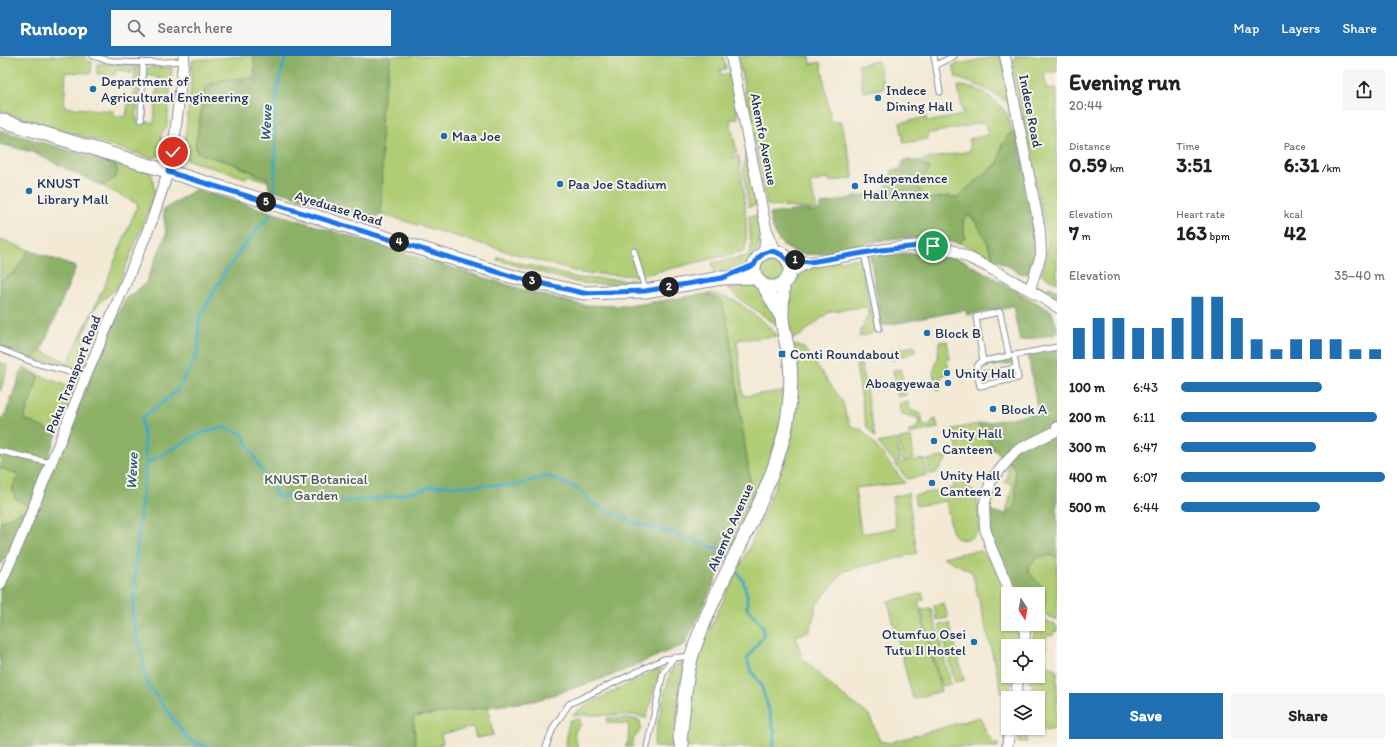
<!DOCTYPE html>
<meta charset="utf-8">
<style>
:root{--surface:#fff;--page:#f6f6f6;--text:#222;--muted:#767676;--accent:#1f6fb2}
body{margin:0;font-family:Itim,sans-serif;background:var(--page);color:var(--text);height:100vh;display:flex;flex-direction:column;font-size:15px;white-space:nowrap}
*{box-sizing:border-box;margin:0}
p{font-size:13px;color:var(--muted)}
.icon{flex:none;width:22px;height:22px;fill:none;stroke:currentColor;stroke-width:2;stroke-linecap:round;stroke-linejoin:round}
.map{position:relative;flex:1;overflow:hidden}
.sheet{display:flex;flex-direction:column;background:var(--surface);width:340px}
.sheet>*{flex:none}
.needle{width:26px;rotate:169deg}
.fabs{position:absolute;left:1001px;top:531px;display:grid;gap:8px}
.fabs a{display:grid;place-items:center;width:44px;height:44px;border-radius:0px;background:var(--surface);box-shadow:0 1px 3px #0004;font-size:20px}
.pin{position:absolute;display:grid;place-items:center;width:34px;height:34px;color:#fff;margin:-17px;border:2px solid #fff;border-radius:50%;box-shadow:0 1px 4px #0007}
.km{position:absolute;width:20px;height:20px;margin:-10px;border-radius:50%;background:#222;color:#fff;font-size:11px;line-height:20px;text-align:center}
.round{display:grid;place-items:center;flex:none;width:42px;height:42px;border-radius:0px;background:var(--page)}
.headline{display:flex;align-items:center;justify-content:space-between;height:68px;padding:0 12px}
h1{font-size:22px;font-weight:700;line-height:30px}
.stats{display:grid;grid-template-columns:repeat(3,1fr);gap:6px;height:68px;padding:4px 12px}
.stats div{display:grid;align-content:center}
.stats b{font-size:20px;font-weight:700}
.stats small{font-size:11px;font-weight:400}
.stats p{font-size:11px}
.chart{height:112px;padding:8px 12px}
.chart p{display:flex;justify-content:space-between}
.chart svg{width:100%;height:72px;margin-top:4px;stroke:var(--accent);stroke-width:6}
.primary-button{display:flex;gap:8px;margin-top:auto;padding:8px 12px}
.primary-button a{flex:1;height:46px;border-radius:0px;background:var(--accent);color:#fff;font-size:16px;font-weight:700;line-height:46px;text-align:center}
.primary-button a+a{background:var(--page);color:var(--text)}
ul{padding:0 12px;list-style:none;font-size:13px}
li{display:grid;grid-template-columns:64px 48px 1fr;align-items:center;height:30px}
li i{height:10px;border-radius:5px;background:var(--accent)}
header{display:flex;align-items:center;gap:24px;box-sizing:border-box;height:56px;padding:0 20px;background:var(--accent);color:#fff}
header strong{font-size:19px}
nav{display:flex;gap:22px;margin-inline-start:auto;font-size:14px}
.search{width:280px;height:36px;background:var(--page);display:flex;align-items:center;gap:10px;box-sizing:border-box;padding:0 14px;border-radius:0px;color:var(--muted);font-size:15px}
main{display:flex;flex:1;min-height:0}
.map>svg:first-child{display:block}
.green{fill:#b0cd74;stroke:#667e69}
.forest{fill:#8cb066;stroke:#547062}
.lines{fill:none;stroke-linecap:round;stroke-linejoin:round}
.stream{stroke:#3eaabe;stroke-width:3}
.service-casing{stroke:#878c99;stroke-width:7}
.minor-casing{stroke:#878c99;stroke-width:12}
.tertiary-casing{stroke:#878c99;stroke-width:15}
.service{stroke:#fff;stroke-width:5}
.minor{stroke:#fff;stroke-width:10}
.tertiary{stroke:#fff;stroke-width:13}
.route-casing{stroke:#fff;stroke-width:8}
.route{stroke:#1a73e8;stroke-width:5}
.poi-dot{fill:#1f6fb2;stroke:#f7f3e8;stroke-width:1.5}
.labels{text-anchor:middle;stroke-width:4;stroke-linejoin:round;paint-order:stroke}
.poi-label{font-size:14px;fill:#1b2f5e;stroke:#f7f3e8;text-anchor:start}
.street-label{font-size:14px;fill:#1b2f5e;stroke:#f7f3e8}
.park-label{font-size:14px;fill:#405664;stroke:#f7f3e8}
.water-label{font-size:15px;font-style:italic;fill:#275a80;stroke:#f7f3e8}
</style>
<header>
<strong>Runloop</strong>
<div class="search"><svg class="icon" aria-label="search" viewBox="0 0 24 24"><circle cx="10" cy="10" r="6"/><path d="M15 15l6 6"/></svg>Search here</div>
<nav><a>Map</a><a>Layers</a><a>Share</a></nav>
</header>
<main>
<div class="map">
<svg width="1057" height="691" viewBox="0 0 1057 691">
<rect width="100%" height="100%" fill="#f7f3e8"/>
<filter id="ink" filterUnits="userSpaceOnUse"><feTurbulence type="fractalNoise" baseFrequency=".025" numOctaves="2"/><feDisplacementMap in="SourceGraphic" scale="8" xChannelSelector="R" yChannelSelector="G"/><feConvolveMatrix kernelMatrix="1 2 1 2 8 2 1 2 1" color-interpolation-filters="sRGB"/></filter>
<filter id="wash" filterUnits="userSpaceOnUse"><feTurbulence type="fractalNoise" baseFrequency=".012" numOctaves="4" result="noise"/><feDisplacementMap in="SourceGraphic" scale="16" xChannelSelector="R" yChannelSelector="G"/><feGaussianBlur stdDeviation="0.9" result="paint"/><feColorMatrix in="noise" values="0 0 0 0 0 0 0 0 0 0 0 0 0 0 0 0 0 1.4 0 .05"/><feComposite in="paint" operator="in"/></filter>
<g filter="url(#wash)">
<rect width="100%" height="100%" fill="#f3e9d4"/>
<g class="green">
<path d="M 0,0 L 85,0 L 88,6 L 92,6 L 91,17 L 66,16 L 64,51 L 113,55 L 113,59 L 126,61 L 128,48 L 138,49 L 136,64 L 154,67 L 158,21 L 145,19 L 145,15 L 150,11 L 172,12 L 167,72 C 165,74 163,75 162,77 C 158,84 168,90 160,98 C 157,101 155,102 151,102 L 0,55 Z"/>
<path d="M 243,0 L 254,0 L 255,22 C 240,23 216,21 205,32 L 196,85 L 196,95 L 203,99 L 231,107 L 268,123 L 269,126 L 248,119 L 246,122 L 191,105 L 187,104 L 183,99 L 190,40 L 192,4 Z"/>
<path d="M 391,0 L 723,0 L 726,13 L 720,14 L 721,19 L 729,17 L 738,62 L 730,64 L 737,97 L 732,98 L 732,101 L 739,100 C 741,118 751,181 744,195 L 652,217 L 642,219 L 637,216 L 638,220 L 580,217 L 381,158 L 381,53 Z"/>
<polygon points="738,0 810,0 811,8 821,6 831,66 840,65 852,110 853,122 830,126 828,122 810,127 817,154 767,149"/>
<path d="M 998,0 L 1003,0 L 1011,49 C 994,36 977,28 956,22 L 953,9 Z"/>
<path d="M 1015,0 L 1057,0 L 1057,15 L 1044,18 L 1047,34 L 1056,32 L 1057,38 L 1057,227 L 1041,218 C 1046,205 1048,196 1047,182 L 1013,14 L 1012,8 Z"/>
<polygon points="878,5 884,32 863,36 858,9"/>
<polygon points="97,8 133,8 132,17 129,18 129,15 116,14 115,19 97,18"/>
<polygon points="135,10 139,10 138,44 133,44"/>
<polygon points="958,30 964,30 984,36 998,48 1007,57 1013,78 1009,78 1001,91 998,107 964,135 958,142 949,140 927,143 919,133 915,125 930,112 916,105 970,95 969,83 988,79 986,66 927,78 928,83 904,87 900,67 926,61 927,66 963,59"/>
<path d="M 746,95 L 756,149 L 749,151 C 746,132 741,114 746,95 Z"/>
<polygon points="115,108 151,116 152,119 155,139 117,232 97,249 83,279 86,307 81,313 30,302 35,301 41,295 68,306 105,229 138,148 102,130 115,121 118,116"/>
<polygon points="757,159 761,180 757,195 752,204 745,210 714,217 712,207 747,200 751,194 749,160"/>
<path d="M 967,159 C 981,167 988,188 993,202 L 960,187 L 964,182 L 963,165 Z"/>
<polygon points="0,183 29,194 15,216 0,225"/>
<circle cx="772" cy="213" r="14"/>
<polygon points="498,201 578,222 594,223 638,224 637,228 592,228 575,226 497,204"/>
<path d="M 860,202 L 875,272 L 871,278 L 859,281 C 860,271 869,264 868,253 L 866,251 L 830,255 L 801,279 L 793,283 C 791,273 788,262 787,252 C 786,208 828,207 860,202 Z"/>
<polygon points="746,226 764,235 780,271 738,242 727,231"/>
<path d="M 1037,229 L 1047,234 L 1049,231 L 1057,235 L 1057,240 C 1047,240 1040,239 1037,229 Z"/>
<polygon points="712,237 736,245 764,266 778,280 737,284 743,340 786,335 782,364 768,416 753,446 729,274 722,244 705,238"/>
<polygon points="947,285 950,303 947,303 949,317 942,320 941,324 942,333 937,334 933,316 938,302 939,286"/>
<polygon points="794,289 800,290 804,292 843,346 846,360 851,370 861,373 872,385 905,427 855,432 861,478 896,472 892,441 908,437 917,497 844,515 817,548 810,575 796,580 801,601 839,637 869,659 879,683 878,684 889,687 980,661 987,678 995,688 998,688 998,691 687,691 687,684 692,626 698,599 732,525 749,492 777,425 785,402 791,379 795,355 796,316"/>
<path d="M 915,290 L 916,296 C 907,298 900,302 891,304 L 889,295 Z"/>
<polygon points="1013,303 1013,307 981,312 980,312 981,309"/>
<polygon points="0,306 8,310 0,336"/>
<polygon points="861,308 875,381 866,369 856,309"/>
<polygon points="901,313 906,339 898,341 893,314"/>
<polygon points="39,319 75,333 57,378 24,363"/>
<polygon points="908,346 910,354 921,358 923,368 930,369 933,364 936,363 938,372 908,378 909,375 919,370 918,362 901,358 899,348"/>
<path d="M 979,368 C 981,379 989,385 994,394 L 959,400 L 953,373 Z"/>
<polygon points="911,381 914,403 903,405 899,383"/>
<polygon points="897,383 900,405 894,406 878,387"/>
<polygon points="949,400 936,417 930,418 927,404"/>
<polygon points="924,403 927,419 907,423 895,408"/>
<polygon points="1008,405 1012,408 1015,414 1016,438 1015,450 1008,458 1006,458 1013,428 1004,426 1007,424"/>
<polygon points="0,412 18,418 19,421 15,426 15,442 26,449 27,453 0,466"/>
<path d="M 953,425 C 981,428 978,452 980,474 C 974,481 966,486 956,482 L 952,475 L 946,445 L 916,450 L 914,439 L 954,432 Z"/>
<path d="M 974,495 L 982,495 C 991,504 1007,530 1008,542 C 1009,551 1008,560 1008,568 L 1018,568 L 1019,590 L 1008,590 L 1008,620 L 1014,620 L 1008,638 L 1002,637 L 972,516 L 943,501 Z"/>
<polygon points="1053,499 1057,502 1057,565 1040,555 1045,546 1041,529 1032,521 1028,514 1029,509 1039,501"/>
<polygon points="923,537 924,544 918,545 941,635 913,643 888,545"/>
<polygon points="944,547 948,562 937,564 934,549"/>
<polygon points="931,552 951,628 941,630 921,554"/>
<polygon points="1039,562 1042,562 1057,570 1057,576 1055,575 1052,580 1048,579 1043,588 1046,590 1042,599 1038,598 1038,590 1032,590 1035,568 1038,568"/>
<polygon points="949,567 964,624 955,627 939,569"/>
<polygon points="1038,603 1057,614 1057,672 1026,677 1027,686 1018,686 1021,672 1038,672 1038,642 1030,642 1033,629 1029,626 1030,620 1038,620"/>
<path d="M 680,606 L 684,606 C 679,636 676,660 676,691 L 653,691 L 663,643 L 672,613 Z"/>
<polygon points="661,612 646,662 634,659 573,659 576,656 598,643"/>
<polygon points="488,651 493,679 476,682 473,671 441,678 443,687 436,691 416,691 413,661"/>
<polygon points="607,662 636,663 640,665 641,673 633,684 632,691 626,691 626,688 628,688 629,668 607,667"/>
<path d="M 580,663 L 581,669 C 571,678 575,680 578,691 L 566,691 L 567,676 L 570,664 Z"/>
</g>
<g class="forest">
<path d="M 254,0 L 391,0 L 381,53 L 382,110 L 381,158 L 375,162 L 269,133 L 268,123 L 231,107 L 203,99 L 196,95 L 196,85 L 205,32 C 216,21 240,23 255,22 Z"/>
<polygon points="0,74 115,108 118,116 115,122 102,130 32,96 0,88"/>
<path d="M 1017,77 L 1037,169 L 1036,208 L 1029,217 L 1025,218 L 1020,217 L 993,202 L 987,186 L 974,163 L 968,159 L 963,165 L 965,182 L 960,187 C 936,184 912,180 889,183 C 855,187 790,221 773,173 C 771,168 770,163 769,158 L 801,154 L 816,156 L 821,153 L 819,150 L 823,148 L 882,135 L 890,125 L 892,114 L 901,113 L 904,104 L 916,105 L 930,112 L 923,123 L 916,126 L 919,133 L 927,143 L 949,140 L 958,142 L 964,135 L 998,107 L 1001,91 L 1009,78 Z"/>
<polygon points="196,133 534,237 582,249 628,250 705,238 722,244 729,274 753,446 685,588 608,621 534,645 413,661 416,691 0,691 0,530 125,243 145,228 166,179 163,154"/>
<polygon points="29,194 76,211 41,295 35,301 30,302 0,290 0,225 15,216"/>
<polygon points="913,197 950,201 964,205 982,215 1051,255 1057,270 1057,278 1020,285 1013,251 967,259 965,254 882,270 870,200"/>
<path d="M 1057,294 L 1057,502 C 1047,496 1030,503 1028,514 C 1040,533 1052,529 1040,555 L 1038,554 L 1038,538 L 1016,538 L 990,481 L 987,453 L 989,452 L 994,457 L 1008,458 L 1015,450 L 1016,438 L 1015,414 L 1012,408 L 996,396 L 990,387 L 983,380 L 980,374 L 979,368 L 1038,357 L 1028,299 Z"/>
<polygon points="23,311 39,319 24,363 57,378 27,457 2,508 0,507 0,466 27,453 26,449 15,442 12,433 15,426 19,421 18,418 0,412 0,361 4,362"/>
</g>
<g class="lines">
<g class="stream">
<path d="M 274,137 C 277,101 273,65 278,29 C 279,20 284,10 286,0"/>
<polyline points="146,408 199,378 224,371 243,379 260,411 277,440 332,447 396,440 433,430 516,429 547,420 577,432 596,450 630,465 676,478 724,495 729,503"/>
<polyline points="734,511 743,524 747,539 747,552 763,570 763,580 747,603 751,615 761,628 775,677 773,691"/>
<polyline points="208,691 189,684 148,629 133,561 136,498 146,408 142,362 177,335 198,297 199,263 224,217 246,187 272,157"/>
</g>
</g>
</g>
<g filter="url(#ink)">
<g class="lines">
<defs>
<g id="service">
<path d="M 93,0 C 119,10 155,6 184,5"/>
<polyline points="934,0 940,36"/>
<polyline points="936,9 954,0"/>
<polyline points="141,63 143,6"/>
<polyline points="634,195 645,234"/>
<polyline points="864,197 879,272"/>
<polyline points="0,293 35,307 86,320"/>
<polyline points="1009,300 1000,256 976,261 983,305 1057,291"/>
<path d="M 983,305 C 972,310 978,320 980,330 L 1018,322 L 1014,299"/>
<polyline points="978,319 1016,312"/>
<polyline points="0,395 51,407"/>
<polyline points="546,691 553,672 569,648 664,603 691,600"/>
<polyline points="647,691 663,617 674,601"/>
</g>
<g id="minor">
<polyline points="731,0 766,172 776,196"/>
<polyline points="1005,0 1040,174 1041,199 1030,233"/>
<polyline points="764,197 766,174"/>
<path d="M 787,204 C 795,204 803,206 811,206 C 850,202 893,187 932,190 C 951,191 969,202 986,210 C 1010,223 1034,236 1057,251"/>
<polyline points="790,216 810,206"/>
<polyline points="0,529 23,477 86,320 151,167 168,116 173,96 184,0"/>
<polyline points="1011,538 990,489 985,472 984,450 991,424 1016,395 1056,375 1057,371"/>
<polyline points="1023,568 1025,576 1024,590"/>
<polyline points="1015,642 1019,620"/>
<polyline points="1007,691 1010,672"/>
</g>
<g id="tertiary">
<polyline points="0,64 514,221 583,237 645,235 722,222 755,221"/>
<circle cx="772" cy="213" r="18"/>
<polyline points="764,230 781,260"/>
<path d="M 682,691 L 680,683 C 684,656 684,626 692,599 C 717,522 766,454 785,375 C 790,352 792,329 790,306 C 788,291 783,276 782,261 C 782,250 783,239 783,227"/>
</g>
</defs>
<use href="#service" class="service-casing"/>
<use href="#minor" class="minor-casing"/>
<use href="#tertiary" class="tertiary-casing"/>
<use href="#service" class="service"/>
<use href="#minor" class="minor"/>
<use href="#tertiary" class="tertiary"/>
</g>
</g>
<g class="lines" filter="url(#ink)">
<defs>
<polyline id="route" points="173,96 168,116 514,221 583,237 645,235 722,222 754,209 758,202 764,197 770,195 776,196 782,199 787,204 810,206 881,194 919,190 933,190"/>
</defs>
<use href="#route" class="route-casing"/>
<use href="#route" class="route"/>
</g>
<g class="poi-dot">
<circle cx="93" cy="33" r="4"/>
<circle cx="878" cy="42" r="4"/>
<circle cx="444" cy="80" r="4"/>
<circle cx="560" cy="128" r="4"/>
<circle cx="855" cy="130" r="4"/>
<circle cx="29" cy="135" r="4"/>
<circle cx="927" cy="277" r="4"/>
<rect x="778" y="294" width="8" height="8" rx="2"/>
<circle cx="947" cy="317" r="4"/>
<circle cx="948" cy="327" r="4"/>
<circle cx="993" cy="353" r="4"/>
<circle cx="934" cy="385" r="4"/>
<circle cx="932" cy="427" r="4"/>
<circle cx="974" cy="586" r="4"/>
</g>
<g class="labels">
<g class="poi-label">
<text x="101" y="30">Department of<tspan x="101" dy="16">Agricultural Engineering</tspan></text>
<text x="886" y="39">Indece<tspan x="886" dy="16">Dining Hall</tspan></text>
<text x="452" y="85">Maa Joe</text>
<text x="863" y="127">Independence<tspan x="863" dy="16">Hall Annex</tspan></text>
<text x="37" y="132">KNUST<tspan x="37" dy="16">Library Mall</tspan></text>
<text x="568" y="133">Paa Joe Stadium</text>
<text x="935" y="282">Block B</text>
<text x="790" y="303">Conti Roundabout</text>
<text x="955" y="322">Unity Hall</text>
<text x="940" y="332" text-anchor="end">Aboagyewaa</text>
<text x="1001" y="358">Block A</text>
<text x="942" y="382">Unity Hall<tspan x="942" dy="16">Canteen</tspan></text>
<text x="940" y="424">Unity Hall<tspan x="940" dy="16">Canteen 2</tspan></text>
<text x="966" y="583" text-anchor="end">Otumfuo Osei<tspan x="966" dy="16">Tutu II Hostel</tspan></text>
</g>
<g class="street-label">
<text transform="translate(1031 55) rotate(79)" y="5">Indece Road</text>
<text transform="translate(764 83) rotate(79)" y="5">Ahemfo Avenue</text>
<text transform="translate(339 152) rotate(17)" y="5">Ayeduase Road</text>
<text transform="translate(73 318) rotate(-68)" y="5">Poku Transport Road</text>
<text transform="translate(730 471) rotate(-66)" y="5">Ahemfo Avenue</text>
</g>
<g class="park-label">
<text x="316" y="428">KNUST Botanical<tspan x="316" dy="16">Garden</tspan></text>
</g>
<g class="water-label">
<text transform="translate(266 67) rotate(-88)" y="5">Wewe</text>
<text transform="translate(132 415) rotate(-87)" y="5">Wewe</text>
</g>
</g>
</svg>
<div class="fabs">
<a><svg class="needle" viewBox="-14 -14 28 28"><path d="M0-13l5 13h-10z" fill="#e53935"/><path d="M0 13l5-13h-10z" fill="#767676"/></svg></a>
<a><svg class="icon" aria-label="locate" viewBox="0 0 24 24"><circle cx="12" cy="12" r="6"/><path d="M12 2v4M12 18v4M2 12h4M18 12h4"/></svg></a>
<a><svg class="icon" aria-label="layers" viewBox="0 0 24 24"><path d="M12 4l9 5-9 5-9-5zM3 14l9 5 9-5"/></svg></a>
</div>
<div class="pin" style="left:933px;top:190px;background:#1e9e55"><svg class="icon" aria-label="arrive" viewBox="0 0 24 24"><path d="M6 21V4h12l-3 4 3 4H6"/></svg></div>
<div class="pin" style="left:173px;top:96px;background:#d93025"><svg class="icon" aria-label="check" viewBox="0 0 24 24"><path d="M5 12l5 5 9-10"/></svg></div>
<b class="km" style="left:795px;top:204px">1</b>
<b class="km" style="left:669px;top:231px">2</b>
<b class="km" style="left:532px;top:225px">3</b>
<b class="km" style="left:399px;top:186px">4</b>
<b class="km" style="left:266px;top:146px">5</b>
</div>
<section class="sheet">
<div class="headline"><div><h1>Evening run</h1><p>20:44</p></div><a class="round"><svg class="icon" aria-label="share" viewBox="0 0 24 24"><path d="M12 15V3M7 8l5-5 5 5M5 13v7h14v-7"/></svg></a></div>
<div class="stats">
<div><p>Distance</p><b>0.59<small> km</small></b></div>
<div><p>Time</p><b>3:51</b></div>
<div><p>Pace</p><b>6:31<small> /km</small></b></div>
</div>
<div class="stats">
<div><p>Elevation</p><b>7<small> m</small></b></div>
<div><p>Heart rate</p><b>163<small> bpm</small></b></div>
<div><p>kcal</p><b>42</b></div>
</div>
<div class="chart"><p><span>Elevation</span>35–40 m</p>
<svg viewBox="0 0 160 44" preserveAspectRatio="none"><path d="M5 44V25M15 44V19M25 44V19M35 44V25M45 44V25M55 44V19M65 44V6M75 44V6M85 44V19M95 44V32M105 44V38M115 44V32M125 44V32M135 44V32M145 44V38M155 44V38"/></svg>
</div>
<ul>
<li><b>100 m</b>6:43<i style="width:69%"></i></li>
<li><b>200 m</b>6:11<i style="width:96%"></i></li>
<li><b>300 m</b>6:47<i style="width:66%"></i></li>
<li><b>400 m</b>6:07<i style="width:100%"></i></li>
<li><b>500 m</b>6:44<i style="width:68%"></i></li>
</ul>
<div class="primary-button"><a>Save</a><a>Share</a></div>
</section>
</main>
